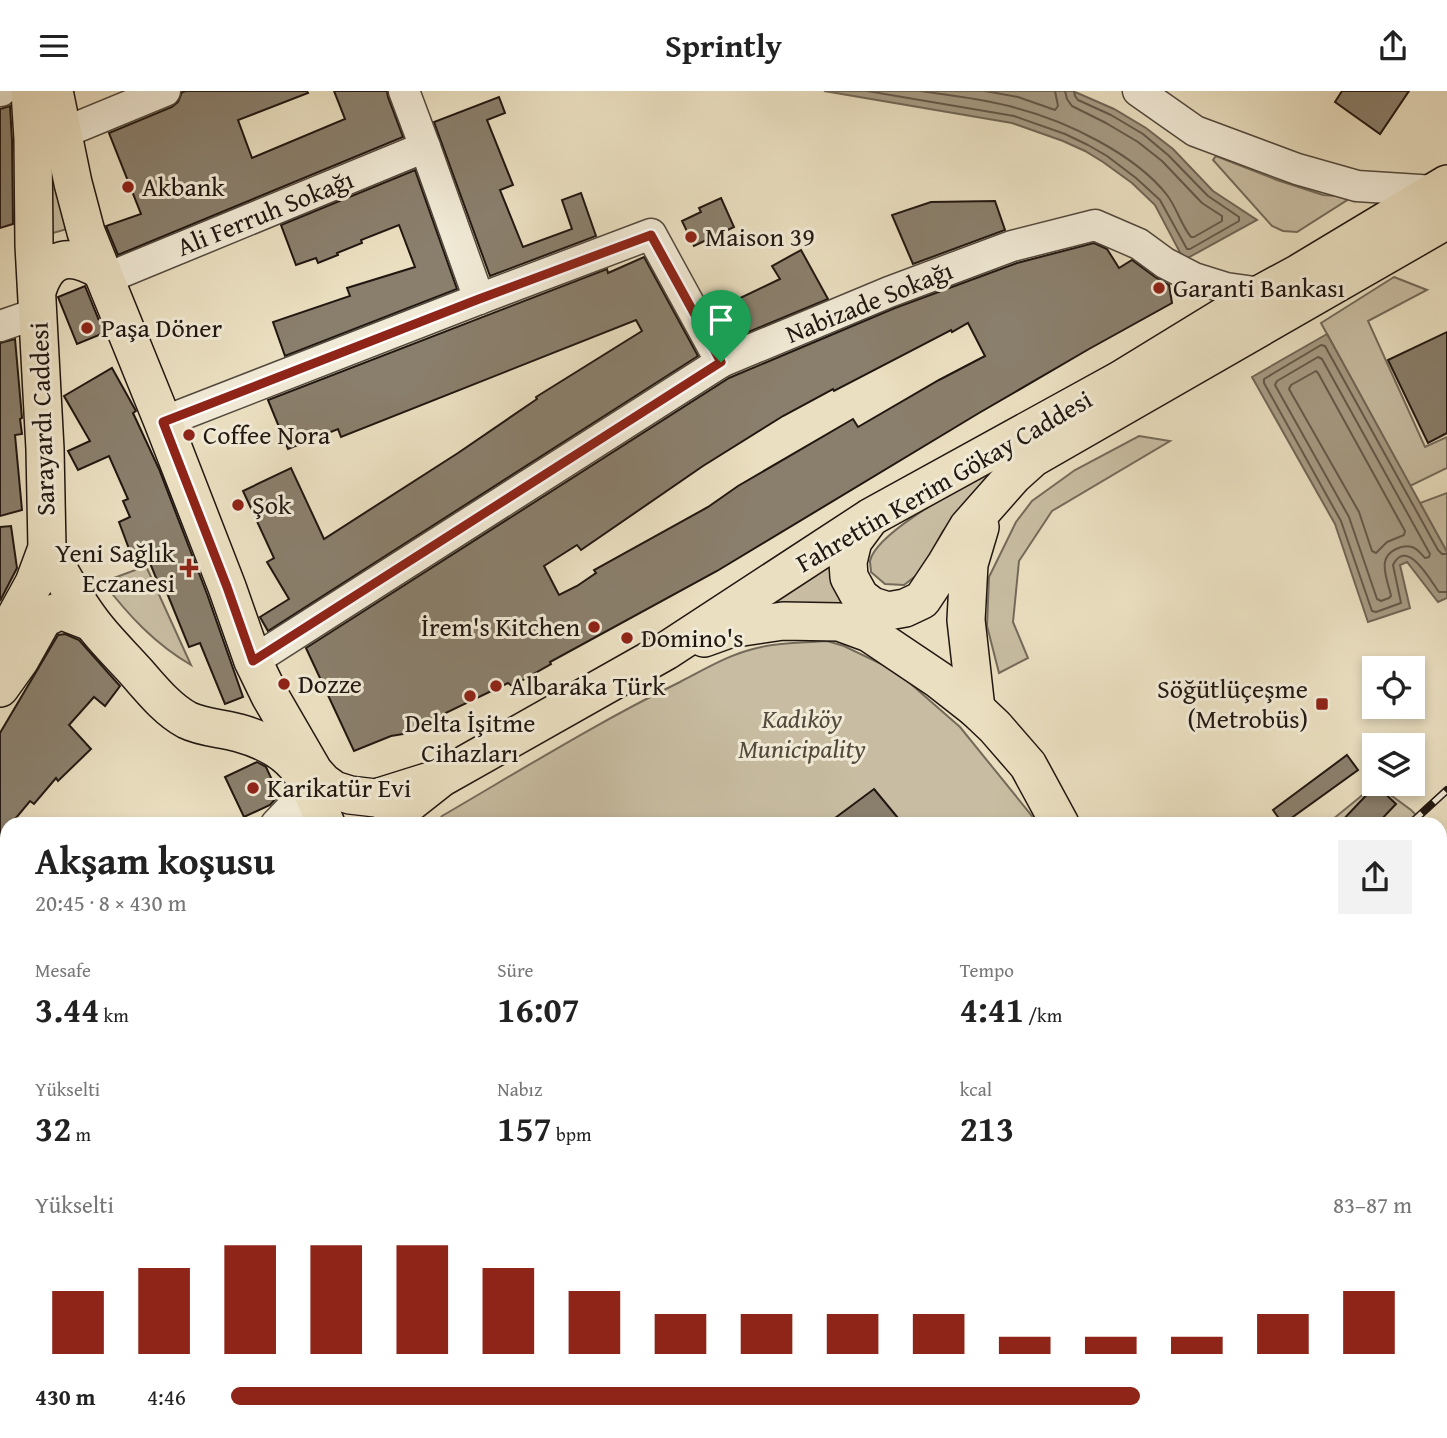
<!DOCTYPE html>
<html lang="tr">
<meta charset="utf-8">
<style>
:root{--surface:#fff;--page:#f2f2f2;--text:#222;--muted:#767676;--accent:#8f2418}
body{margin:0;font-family:"Gentium Book Plus",serif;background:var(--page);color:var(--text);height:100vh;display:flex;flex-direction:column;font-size:26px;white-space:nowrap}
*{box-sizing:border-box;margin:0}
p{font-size:23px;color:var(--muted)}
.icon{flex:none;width:38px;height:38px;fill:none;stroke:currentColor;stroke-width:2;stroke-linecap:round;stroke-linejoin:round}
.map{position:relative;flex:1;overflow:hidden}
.panel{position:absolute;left:0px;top:726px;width:1447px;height:621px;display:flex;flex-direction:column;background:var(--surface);border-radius:21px 21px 0 0;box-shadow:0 4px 10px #0003}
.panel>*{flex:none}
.controls{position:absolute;left:1362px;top:565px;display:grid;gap:14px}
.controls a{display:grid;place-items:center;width:63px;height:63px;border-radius:0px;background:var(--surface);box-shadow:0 4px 10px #0003;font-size:35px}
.pin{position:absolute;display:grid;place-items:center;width:60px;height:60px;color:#fff;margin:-72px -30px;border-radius:50% 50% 50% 0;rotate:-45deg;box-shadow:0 0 7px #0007}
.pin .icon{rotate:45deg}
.round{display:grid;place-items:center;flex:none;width:74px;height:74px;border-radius:0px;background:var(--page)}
.summary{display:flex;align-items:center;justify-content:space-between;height:119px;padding:0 35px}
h1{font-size:38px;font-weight:700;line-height:52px}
.stats{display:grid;grid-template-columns:repeat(3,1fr);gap:10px;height:119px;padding:7px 35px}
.stats div{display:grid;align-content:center}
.stats b{font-size:35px;font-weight:700}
.stats small{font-size:19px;font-weight:400}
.stats p{font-size:19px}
.chart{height:196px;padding:14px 35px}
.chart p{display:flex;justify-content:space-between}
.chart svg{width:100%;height:126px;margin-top:7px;stroke:var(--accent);stroke-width:6}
ul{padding:0 35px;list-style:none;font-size:23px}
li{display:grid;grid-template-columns:112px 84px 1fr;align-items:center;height:52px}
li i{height:18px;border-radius:9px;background:var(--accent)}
header{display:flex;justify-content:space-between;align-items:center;height:91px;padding:0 35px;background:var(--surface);font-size:32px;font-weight:700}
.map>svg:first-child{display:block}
.green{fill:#c8bda2;stroke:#746a5a;stroke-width:2}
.water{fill:#a69b84;stroke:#716656;stroke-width:2}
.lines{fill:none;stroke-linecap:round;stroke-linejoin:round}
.shore{stroke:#64594a;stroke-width:2}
.building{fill:#8a7f6c;stroke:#211711;stroke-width:2;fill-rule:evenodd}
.minor-casing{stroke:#53493d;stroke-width:33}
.major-casing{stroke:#211711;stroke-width:40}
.minor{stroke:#f1ead6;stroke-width:30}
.major{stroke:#eadfc0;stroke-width:37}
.rail-casing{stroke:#211711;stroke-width:8}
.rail{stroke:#f1ead6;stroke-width:5;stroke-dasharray:16;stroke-linecap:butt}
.route-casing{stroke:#fff;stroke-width:14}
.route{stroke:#8f2418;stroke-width:9}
.poi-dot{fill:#8f2418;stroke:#f1ead6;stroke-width:2.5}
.labels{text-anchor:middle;stroke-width:6;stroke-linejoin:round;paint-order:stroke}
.poi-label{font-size:26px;fill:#211711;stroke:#f1ead6;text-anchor:start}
.street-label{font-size:26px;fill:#211711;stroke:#f1ead6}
.park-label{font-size:26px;font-style:italic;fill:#53493c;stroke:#f1ead6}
</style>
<header><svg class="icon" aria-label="menu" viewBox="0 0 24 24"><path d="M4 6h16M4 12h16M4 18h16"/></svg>Sprintly<svg class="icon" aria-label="share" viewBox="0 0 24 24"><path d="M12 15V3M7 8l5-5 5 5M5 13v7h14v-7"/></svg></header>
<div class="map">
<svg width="1447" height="1347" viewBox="0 0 1447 1347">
<rect width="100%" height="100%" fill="#eadfc0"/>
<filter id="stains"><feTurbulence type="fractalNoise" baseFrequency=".00286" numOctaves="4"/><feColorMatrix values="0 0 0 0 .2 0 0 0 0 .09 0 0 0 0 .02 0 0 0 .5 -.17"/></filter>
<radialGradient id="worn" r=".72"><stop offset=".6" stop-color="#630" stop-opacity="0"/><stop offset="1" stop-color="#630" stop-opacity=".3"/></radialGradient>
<g class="green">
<polygon points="52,44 74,136 46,144"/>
<polygon points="1216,65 1277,89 1323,104 1352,106 1297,141 1283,140 1272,135 1213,69"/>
<polygon points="1394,186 1427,199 1368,230 1425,356 1447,346 1447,377 1410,395 1321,232"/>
<polygon points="1139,345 1170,350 1052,420 1019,470 1013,531 1028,567 999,582 987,535 989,486 1016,431 1032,410 1075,379"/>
<path d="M 1000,374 L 943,440 L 922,480 L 904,494 L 885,493 L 871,481 C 871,477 870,474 870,470 C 876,440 973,390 1000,374 Z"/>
<polygon points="1447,402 1447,461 1420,412"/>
<path d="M 833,461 L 859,516 C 822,511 787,511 750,515 Z"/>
<path d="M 146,475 L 191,574 C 155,553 128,524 103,491 Z"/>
<path d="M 827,550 L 844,555 L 896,580 L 960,636 L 1032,725 L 1034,733 L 436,733 L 442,725 C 521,679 598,631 680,591 C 705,578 730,563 757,557 C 780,551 804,552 827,550 Z"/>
<polygon points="1376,693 1411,719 1425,733 1327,733"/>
<polygon points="1440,748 1447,755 1447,1136 1440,1141"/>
<polygon points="0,1020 7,1026 7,1117 0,1111"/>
<polygon points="1447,1311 1447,1347 1403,1347 1411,1341 1440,1340 1440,1316"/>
<polygon points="931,1341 1174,1341 1167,1347 940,1347"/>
<polygon points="1212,1341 1265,1341 1259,1347 1205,1347"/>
</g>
<g class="water">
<polygon points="824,0 1073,0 1114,18 1146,37 1173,58 1213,100 1257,129 1184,169 1155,114 1132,92 1103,71 1085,60 1063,50 1012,32"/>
<polygon points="1327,243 1447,461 1447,507 1438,511 1407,471 1400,474 1410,517 1368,531 1335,433 1252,286"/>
</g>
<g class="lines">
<g class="shore">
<polyline points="867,0 1014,25 1065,43 1088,54 1107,65 1136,87 1160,109 1187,158 1190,158 1239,130 1239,126 1208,105 1168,64 1143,43 1111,24 1078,9 1075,5 1074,0"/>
<path d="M 921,0 C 953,5 986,8 1016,17 C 1066,30 1135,63 1167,104 C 1177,117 1181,134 1191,146 L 1194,146 L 1222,130 L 1222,125 L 1202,112 L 1162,70 L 1138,51 L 1106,32 L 1072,15 L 1067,8 L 1065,0"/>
<polyline points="985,0 1018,6 1055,19 1058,15 1055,0"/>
<path d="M 1318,266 L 1322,268 L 1430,463 L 1429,466 L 1425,467 C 1421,463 1418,458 1412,456 C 1402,453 1387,460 1385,471 C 1383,481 1389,495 1391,505 L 1389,507 L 1381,510 L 1377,508 L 1349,426 L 1275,294 L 1277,290 Z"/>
<polygon points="1316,280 1318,282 1405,440 1404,444 1387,451 1376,462 1372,460 1359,421 1289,298 1291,294"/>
<path d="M 1447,463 L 1442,463 L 1438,459 L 1325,255 L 1321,254 L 1264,288 L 1264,292 L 1341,430 L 1372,520 L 1376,521 L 1401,512 L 1393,474 C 1407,446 1430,489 1439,501 L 1447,501"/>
</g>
</g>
<g class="building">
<polygon points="186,0 307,0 308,2 238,29 252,67 345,28 334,0 387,0 388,6 403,46 118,164 106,135 141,123 109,42 172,16 178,11 182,1"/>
<polygon points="1342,0 1409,0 1380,43 1335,11"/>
<polygon points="499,6 505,22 487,29 513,94 500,99 523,156 572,138 562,109 581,102 596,145 490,185 434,31"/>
<polygon points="10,15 12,49 13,133 0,137 0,18"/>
<polygon points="415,79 457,198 285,265 273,231 350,205 347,197 415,176 399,134 361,149 362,152 337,162 338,164 318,172 316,167 296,174 281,134"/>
<polygon points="721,107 734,136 694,155 682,130 701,121 699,117"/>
<polygon points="995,110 1005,139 913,173 892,124 931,111"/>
<path d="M 1094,152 L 1107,158 L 1119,177 L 1132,169 L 1155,186 L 1169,194 L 1172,212 L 1089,258 L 979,322 L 717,480 L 550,571 L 551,573 L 512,595 L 508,592 L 435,627 L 415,641 L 391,645 L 354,660 L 306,557 L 729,287 L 895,217 L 1017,172 ZM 968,232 L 985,265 L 939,289 L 858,336 L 853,328 L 738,395 L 708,416 L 594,479 L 596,482 L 577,495 L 559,504 L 544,475 L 577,454 L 581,459 L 703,375 L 783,325 L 833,298 L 834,300 L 951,239 L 952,241 Z"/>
<polygon points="801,159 828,208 729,249 713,220 780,188 772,175"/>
<polygon points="644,166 698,265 268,540 260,526 289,508 267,471 274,467 243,400 291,377 324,448 458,362 537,308 536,306 642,240 636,229 341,346 338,338 288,358 268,309 607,178 608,182"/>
<polygon points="85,195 104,242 77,253 58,206"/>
<polygon points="1447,241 1447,342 1428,352 1388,269"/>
<polygon points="15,248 22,327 20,328 22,343 15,344 22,419 0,425 0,252"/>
<polygon points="112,277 136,320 133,322 159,378 207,503 243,606 225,613 200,552 189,556 165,497 161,499 150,472 143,474 135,474 119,431 130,426 123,410 128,408 109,365 78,379 68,360 90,350 64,305"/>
<polygon points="11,435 17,477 0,510 0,436"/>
<polygon points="65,543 79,549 120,595 105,615 94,606 69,634 91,658 58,690 56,687 34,713 30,710 11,733 7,733 7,738 0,747 0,642 58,544"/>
<polygon points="1347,664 1358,679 1283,733 1273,719"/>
<polygon points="257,671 266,676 279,704 270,714 244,726 225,686"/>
<polygon points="1376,694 1396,713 1377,733 1339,733"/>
<polygon points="874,698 903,733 827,733"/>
</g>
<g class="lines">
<defs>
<g id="minor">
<polyline points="0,0 1,0"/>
<polyline points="404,0 425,56 479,208"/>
<polyline points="1138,0 1195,40 1297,78 1357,95 1435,100"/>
<polyline points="63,42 165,0"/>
<polyline points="105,188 425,56"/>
<polyline points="0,235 38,222"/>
<polyline points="163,331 479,208 651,143 721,271"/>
<polyline points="253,570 721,271 889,201 1012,155 1095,134 1139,153 1165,172 1194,187 1226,197 1262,202"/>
<polyline points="276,733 294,714 309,693"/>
<polyline points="0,875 7,882"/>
<polyline points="0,1223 7,1228"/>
<polyline points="123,1340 129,1347"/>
<polyline points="266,1340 273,1347"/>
<polyline points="482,1340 488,1347"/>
<polyline points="175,1347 181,1340"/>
</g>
<g id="major">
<polyline points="54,0 73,92 86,141 163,331 227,496 253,570 270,605 314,681 323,691 334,699 350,704 376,707 427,691"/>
<path d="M 37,200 C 49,163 71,162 102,180"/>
<polyline points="870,427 853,450 848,471 849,486 860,506 872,515 888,520 905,517 922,509 946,473 968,436 1013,385 1033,367 1447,129"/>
<path d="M 47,457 C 60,482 74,507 91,530 C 104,548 122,565 137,582 C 152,599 167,618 187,629 C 203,637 222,637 239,642 C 296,658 305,683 326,733"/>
<polyline points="704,547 729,538 783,530 839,531 869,542 939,589 976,618 995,636 1028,674 1060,733"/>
<polyline points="0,554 34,492 47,457 45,358 34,154 33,48 30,0"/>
<polyline points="0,597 20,569 43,528 57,521 65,521 91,531"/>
<polyline points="976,618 966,529 969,473 980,436"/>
<polyline points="391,733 403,717 441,687 666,560 871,426 1120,289 1262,202 1299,182 1447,93"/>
<polyline points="1440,1164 1447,1161"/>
<polyline points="1440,1221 1447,1217"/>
<polyline points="1440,1275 1447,1271"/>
<polyline points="872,1340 879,1347"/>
<polyline points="1189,1347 1196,1340"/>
<polyline points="1293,1347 1300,1340"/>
<polyline points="1354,1347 1361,1340"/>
</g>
</defs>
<use href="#minor" class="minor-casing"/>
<use href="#major" class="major-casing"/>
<use href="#minor" class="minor"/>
<use href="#major" class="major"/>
<defs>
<g id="rail">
<polyline points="1410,733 1447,699"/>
<polyline points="1440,778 1447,771"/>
<polyline points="1440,800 1447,793"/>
<polyline points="1440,875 1447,868"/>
<polyline points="983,1347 985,1340"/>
<polyline points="1014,1347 1018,1340"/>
<polyline points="1030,1347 1034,1340"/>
<polyline points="1063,1347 1068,1340"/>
</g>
</defs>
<use href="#rail" class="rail-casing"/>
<use href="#rail" class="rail"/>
</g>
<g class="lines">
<defs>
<polygon id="route" points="651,144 721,271 253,570 227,496 163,331 479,208"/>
</defs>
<use href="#route" class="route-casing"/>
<use href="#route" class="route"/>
</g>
<g class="poi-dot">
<circle cx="128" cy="96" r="7"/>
<circle cx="691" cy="146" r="7"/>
<circle cx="1159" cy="197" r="7"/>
<circle cx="87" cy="237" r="7"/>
<circle cx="189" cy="344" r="7"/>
<circle cx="238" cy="414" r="7"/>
<path d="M185.5 466.5h7v7h7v7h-7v7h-7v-7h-7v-7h7z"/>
<circle cx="594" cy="536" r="7"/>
<circle cx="627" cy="547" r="7"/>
<circle cx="284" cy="593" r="7"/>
<circle cx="496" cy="595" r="7"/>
<circle cx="470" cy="605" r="7"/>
<rect x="1315" y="606" width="14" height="14" rx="3.5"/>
<circle cx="253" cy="697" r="7"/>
</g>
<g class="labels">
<g class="poi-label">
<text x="142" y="105">Akbank</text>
<text x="705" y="155">Maison 39</text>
<text x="1173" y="206">Garanti Bankası</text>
<text x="101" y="246">Paşa Döner</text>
<text x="203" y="353">Coffee Nora</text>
<text x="252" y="423">Şok</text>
<text x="175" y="471" text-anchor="end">Yeni Sağlık<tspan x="175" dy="30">Eczanesi</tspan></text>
<text x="580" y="545" text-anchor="end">İrem's Kitchen</text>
<text x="641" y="556">Domino's</text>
<text x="298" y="602">Dozze</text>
<text x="510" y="604">Albaraka Türk</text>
<text x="1308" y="607" text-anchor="end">Söğütlüçeşme<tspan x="1308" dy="30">(Metrobüs)</tspan></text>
<text x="470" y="641" text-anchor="middle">Delta İşitme<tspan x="470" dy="30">Cihazları</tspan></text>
<text x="267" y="706">Karikatür Evi</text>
</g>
<g class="street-label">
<text transform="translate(265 122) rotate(-22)" y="9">Ali Ferruh Sokağı</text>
<text transform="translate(869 211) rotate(-22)" y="9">Nabizade Sokağı</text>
<text transform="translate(42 328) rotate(-92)" y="9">Sarayardı Caddesi</text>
<text transform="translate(944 390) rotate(-30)" y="9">Fahrettin Kerim Gökay Caddesi</text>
</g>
<g class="park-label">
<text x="802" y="637">Kadıköy<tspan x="802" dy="30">Municipality</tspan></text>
</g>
</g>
<rect width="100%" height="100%" filter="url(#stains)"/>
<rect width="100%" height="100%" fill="url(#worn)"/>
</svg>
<div class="controls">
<a><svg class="icon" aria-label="locate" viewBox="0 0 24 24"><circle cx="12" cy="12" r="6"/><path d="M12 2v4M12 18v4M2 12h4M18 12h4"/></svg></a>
<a><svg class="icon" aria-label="layers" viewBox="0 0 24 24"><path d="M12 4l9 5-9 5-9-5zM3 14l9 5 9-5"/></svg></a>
</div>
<div class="pin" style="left:721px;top:271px;background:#1e9e55"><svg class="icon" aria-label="arrive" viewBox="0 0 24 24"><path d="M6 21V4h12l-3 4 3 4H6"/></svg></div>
<section class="panel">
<div class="summary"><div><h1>Akşam koşusu</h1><p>20:45 · 8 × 430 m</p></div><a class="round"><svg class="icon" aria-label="share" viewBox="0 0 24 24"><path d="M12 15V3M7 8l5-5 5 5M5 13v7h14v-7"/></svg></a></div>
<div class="stats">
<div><p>Mesafe</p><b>3.44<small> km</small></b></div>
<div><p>Süre</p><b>16:07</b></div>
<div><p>Tempo</p><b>4:41<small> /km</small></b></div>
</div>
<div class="stats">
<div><p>Yükselti</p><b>32<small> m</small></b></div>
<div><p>Nabız</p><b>157<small> bpm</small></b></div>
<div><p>kcal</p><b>213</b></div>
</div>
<div class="chart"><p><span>Yükselti</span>83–87 m</p>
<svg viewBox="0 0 160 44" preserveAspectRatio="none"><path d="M5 44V22M15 44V14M25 44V6M35 44V6M45 44V6M55 44V14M65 44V22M75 44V30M85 44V30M95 44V30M105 44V30M115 44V38M125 44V38M135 44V38M145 44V30M155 44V22"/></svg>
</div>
<ul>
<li><b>430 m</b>4:46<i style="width:77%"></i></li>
</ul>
</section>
</div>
